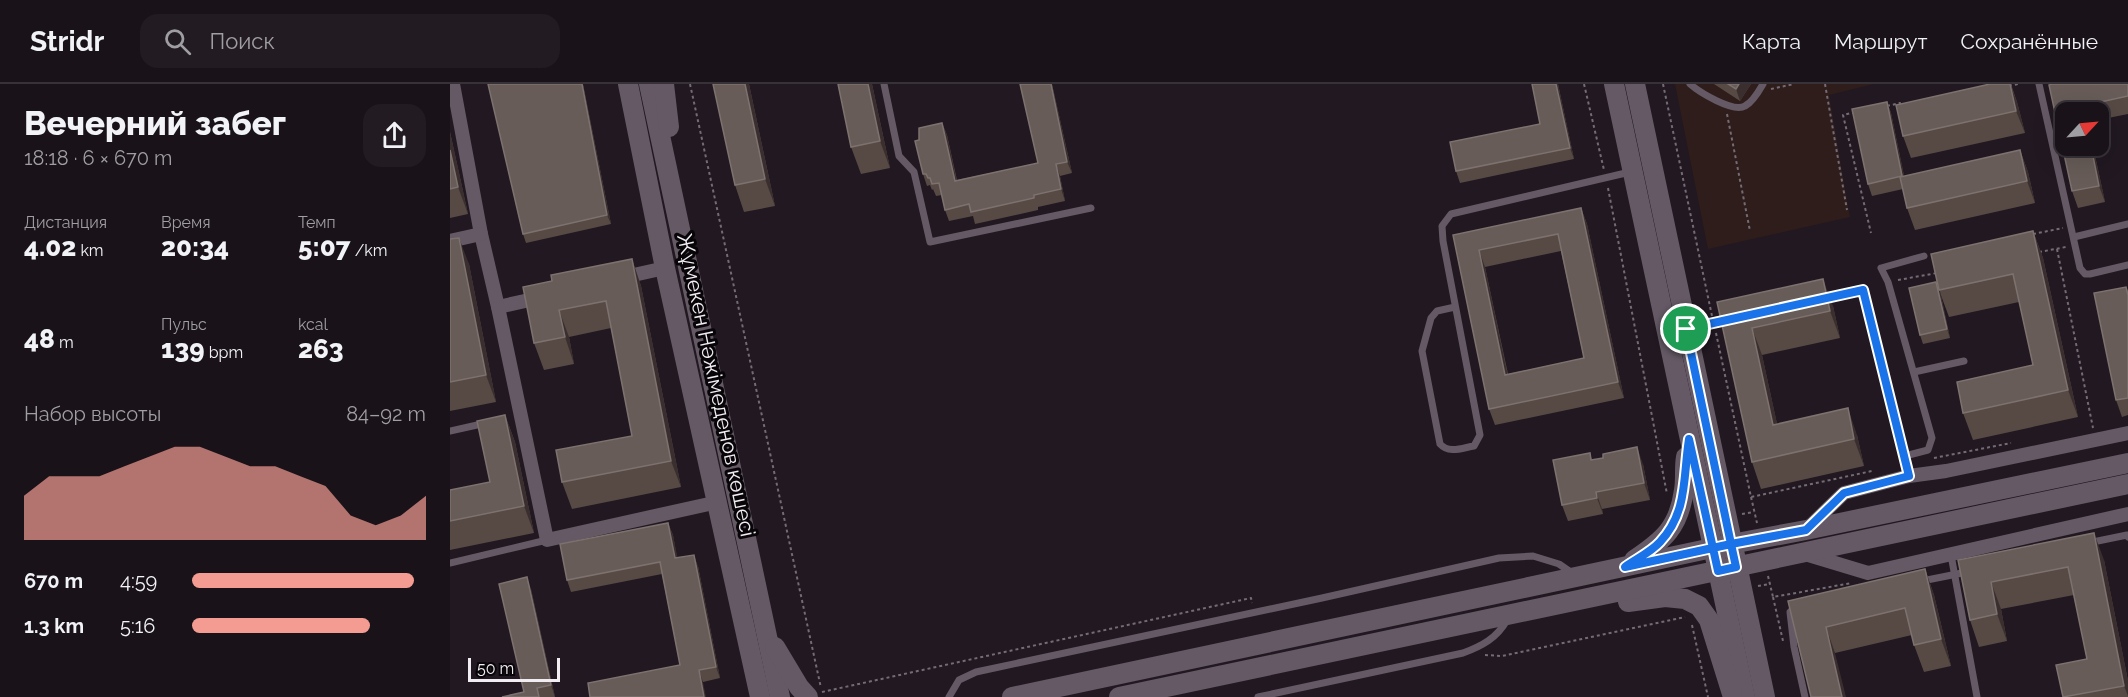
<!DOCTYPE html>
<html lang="ru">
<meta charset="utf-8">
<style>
:root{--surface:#191219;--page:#221b22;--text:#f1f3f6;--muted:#9f9ea2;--line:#373238;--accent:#f59c92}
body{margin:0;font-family:Raleway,sans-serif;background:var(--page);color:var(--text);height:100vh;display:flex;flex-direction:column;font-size:22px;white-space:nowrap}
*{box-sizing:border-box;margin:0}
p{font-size:20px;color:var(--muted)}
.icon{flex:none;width:33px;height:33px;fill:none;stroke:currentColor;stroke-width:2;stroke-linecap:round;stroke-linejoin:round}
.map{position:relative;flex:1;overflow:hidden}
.panel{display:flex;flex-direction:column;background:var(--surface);width:450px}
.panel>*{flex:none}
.needle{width:39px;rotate:64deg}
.tools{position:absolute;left:1605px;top:18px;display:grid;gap:12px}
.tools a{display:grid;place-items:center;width:54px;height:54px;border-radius:12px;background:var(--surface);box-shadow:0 6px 24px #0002,0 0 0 2px var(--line);font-size:30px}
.scale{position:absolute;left:18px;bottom:15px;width:92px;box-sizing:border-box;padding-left:6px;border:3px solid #f2ecf3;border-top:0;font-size:16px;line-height:21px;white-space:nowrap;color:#f2ecf3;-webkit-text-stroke:4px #080508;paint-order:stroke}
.pin{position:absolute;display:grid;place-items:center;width:51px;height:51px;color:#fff;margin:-26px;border:3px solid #fff;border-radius:50%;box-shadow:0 2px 6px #0007}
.round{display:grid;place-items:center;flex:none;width:63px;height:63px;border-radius:18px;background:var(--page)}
.headline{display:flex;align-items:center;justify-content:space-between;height:102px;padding:0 24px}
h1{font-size:33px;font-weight:800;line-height:45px}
.stats{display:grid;grid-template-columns:repeat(3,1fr);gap:9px;height:102px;padding:6px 24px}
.stats div{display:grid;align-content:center}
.stats b{font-size:26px;font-weight:800}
.stats small{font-size:16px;font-weight:400}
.stats p{font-size:16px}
.chart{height:168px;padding:12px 24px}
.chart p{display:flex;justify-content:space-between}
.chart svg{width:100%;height:108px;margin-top:6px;fill:var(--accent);opacity:.7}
ul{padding:0 24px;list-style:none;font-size:20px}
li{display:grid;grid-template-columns:96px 72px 1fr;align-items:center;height:45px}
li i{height:15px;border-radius:8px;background:var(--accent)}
header{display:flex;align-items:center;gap:36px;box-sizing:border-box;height:84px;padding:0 30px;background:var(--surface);border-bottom:2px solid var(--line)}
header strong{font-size:28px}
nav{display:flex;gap:33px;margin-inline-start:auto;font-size:21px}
.search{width:420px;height:54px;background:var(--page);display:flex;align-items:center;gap:15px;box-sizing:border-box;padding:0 21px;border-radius:18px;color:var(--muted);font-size:22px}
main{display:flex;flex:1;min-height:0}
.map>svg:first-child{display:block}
.education{fill:#2f1d1b}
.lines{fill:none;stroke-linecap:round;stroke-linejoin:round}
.path{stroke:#746c75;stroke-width:2;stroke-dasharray:3 3;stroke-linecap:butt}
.lane{stroke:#645965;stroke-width:7}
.street{stroke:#645965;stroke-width:14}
.secondary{stroke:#645965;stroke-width:20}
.wall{fill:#574a44;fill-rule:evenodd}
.shaded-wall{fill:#3a2f2e}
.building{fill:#675c57;stroke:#7d726f;stroke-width:1.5;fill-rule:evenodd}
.route-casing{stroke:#fff;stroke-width:12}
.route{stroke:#1a73e8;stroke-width:8}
.labels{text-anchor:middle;stroke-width:6;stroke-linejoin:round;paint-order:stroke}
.street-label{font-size:21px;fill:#f2ecf3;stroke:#080508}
</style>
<header>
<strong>Stridr</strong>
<div class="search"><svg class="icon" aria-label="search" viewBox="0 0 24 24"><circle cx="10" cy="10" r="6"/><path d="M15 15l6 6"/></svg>Поиск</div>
<nav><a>Карта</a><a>Маршрут</a><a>Сохранённые</a></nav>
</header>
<main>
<section class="panel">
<div class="headline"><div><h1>Вечерний забег</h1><p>18:18 · 6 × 670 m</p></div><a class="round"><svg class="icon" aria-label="share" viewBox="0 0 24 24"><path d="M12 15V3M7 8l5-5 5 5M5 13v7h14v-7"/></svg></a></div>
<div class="stats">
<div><p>Дистанция</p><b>4.02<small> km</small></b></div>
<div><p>Время</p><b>20:34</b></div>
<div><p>Темп</p><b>5:07<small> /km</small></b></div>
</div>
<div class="stats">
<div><b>48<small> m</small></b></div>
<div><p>Пульс</p><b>139<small> bpm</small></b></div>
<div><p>kcal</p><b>263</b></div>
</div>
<div class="chart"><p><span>Набор высоты</span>84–92 m</p>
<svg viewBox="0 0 160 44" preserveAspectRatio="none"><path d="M0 44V26L10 18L20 18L30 18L40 14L50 10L60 6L70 6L80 10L90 14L100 14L110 18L120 22L130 34L140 38L150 34L160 26V44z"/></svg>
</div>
<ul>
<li><b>670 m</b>4:59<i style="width:95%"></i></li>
<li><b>1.3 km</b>5:16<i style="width:76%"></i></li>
</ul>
</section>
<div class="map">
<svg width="1678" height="613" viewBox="0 0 1678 613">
<rect width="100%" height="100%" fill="#211821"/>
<polygon class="education" points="1225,0 1424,0 1379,11 1400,133 1258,165"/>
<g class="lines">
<g class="path">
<polyline points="240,0 371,604"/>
<polyline points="1134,0 1154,86"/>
<polyline points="1213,0 1262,232"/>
<polyline points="1375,0 1397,126"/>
<polyline points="1559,2 1568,0"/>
<polyline points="1321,5 1344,0"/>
<polyline points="1437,22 1450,19 1450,21"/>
<polyline points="1405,28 1393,31 1421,149"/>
<polyline points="1277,30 1300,147"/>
<polyline points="1158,104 1217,410"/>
<polyline points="1583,150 1613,144"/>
<polyline points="1607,165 1643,344"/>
<polyline points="1589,168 1616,163"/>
<polyline points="1448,196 1487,189"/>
<polyline points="1266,249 1301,413 1422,387"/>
<polyline points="1484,374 1561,359"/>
<polyline points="1301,413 1307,439"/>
<polyline points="1292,430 1304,428"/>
<polyline points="1318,492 1323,513 1402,499"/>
<polyline points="1308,502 1320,500"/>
<polyline points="1323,513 1333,557"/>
<polyline points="1242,541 1258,613"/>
<polyline points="1035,571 1052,572 1235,533"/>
<polyline points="372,608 801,514 802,519"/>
</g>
<g class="lane">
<polyline points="434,0 449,72 464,88 480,158 641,124"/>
<path d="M 1240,0 C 1249,8 1283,29 1295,22 C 1303,18 1309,7 1313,0"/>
<polyline points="1589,0 1630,184 1635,190 1640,190 1678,181"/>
<polyline points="1624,153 1678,140"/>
<polyline points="1374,215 1414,206 1459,392"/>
<path d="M 1005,223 L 987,227 L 981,234 L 972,267 L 990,360 C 999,370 1012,364 1024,362 L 1030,351 L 993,157 L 992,142 L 1001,130 L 1180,88"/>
<polyline points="1239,245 1278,236"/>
<polyline points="1464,288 1514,277"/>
<polyline points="0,347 36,339"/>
<polyline points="1455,372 1478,366 1482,354 1438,198 1431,184 1474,172"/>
<polyline points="1638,459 1677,451 1678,453"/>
<polyline points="1501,471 1527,613"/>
<polyline points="0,479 97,456"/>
<polyline points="1472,497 1517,488"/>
<polyline points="1346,522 1340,528 1344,563 1355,613"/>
<polyline points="499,613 509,596 526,588 872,514 1049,474 1083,472 1109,480 1122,489"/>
<path d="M 808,613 L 1013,569 C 1032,562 1047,554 1057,536"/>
</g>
<g class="street">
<polyline points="3,0 31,150 48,223 93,213"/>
<polyline points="0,157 31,150"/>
<polyline points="170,194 215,184"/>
<polyline points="48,223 97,456 268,418"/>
<polyline points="1356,446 1394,409 1459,392 1496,387 1678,349"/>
<polyline points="1355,470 1418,489 1678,430"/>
</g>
<g class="secondary">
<polyline points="178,0 215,184 310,613"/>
<polyline points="199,0 330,613"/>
<polyline points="214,0 219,43"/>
<polyline points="1164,0 1295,613"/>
<polyline points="1185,0 1315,613"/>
<path d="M 1184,476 C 1214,456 1229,443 1234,406 C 1236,395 1234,384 1236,373"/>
<polyline points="1178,518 1215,513 1235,515 1249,522 1259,536 1283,613"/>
<polyline points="325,563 349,603 358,613"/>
<polyline points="562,613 1281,460 1356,446 1678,379"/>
<polyline points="669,613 1678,400"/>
</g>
</g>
<g class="wall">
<polygon points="38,0 133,0 161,140 76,159 73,150"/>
<polygon points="263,0 299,0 325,122 294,128 285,101"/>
<polygon points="388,0 422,0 440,84 411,90 401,63"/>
<polygon points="602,0 622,89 610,92 615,117 588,123 588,126 525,140 523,132 499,137 495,126 492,111 486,112 483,105 482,106 480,101 477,102 473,90 469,56 492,39 497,51 507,96 588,79"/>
<polygon points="1082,0 1108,0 1124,75 1010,99 1006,87 1090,40"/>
<polygon points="1264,0 1301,0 1290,17"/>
<polygon points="1540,0 1561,0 1567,18 1575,49 1461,74 1453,52"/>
<polygon points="1602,0 1678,0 1678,30 1648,36 1648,28 1616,28 1616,62 1643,62 1655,118 1628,124 1622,107"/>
<polygon points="1437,18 1441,29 1454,92 1570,66 1578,88 1585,119 1465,146 1457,124 1453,105 1422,112 1418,100"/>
<polygon points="0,48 18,130 0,134"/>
<path d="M 1131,124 L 1137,140 L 1174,314 L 1045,341 L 1039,325 L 1003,151 ZM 1111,167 L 1134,274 L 1058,290 L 1035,183 Z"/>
<polygon points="1583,147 1593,174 1628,333 1523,356 1513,329 1583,281 1569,218 1499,233 1489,206"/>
<polygon points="0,155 19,180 46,318 0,327"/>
<polygon points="182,175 191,202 231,403 122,425 112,398 182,352 161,244 119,253 124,280 94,286 84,259 102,197"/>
<polygon points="1486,198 1490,207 1500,254 1473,260 1470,251"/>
<polygon points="1676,203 1678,207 1678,331 1672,333 1666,316"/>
<polygon points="1267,218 1383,222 1390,254 1312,271 1327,340 1407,351 1414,382 1311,405 1302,378"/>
<polygon points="55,331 65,358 84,449 0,466 0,406 40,398"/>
<polygon points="1140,369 1142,376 1193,380 1200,416 1152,425 1153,430 1118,437 1112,421"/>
<polygon points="218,439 223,451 227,474 248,482 270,594 253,598 230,581 212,490 121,508 117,496"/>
<polygon points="1508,476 1654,476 1678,597 1678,613 1613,613 1637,575 1624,511 1551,525 1557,557 1529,563 1520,536"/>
<polygon points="1475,485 1484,511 1501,582 1474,588 1464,561 1462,551 1385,569 1338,517"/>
<polygon points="81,505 105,613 52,613 74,608"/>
</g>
<g class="shaded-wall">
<polygon points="132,0 133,0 161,140 157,131"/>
<polygon points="295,0 299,0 325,122 315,95"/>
<polygon points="418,0 422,0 440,84 430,57"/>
<polygon points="601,0 602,0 622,89 617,78"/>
<polygon points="1106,0 1108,0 1124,75 1120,64"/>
<polygon points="1289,0 1301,0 1290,17 1286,5"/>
<polygon points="1560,0 1567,18 1575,49 1566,27"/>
<polygon points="1437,18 1441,29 1457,105 1453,93"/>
<polygon points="492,39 497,51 509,108 505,97"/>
<polygon points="0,48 18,130 8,103 0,66"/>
<polygon points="1641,62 1643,62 1655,118 1649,102"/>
<polygon points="1570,66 1578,88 1585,119 1577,97"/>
<polygon points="606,80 610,92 615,117 611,105"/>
<polygon points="1131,124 1137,140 1174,314 1168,298"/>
<polygon points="1583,147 1593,174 1628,333 1618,306"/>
<polygon points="9,154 19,180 46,318 36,291"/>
<polygon points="1029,166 1035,183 1061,307 1055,291"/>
<polygon points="182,175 191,202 231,403 221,377"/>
<polygon points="1373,195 1383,222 1390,254 1380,227"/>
<polygon points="1486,198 1490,207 1500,254 1497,245"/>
<polygon points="109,226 119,253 124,280 115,253"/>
<polygon points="1302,244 1312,271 1333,367 1323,341"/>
<polygon points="1398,324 1407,351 1414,382 1404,355"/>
<polygon points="55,331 65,358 84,449 74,422"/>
<polygon points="1187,363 1193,380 1200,416 1194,399"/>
<polygon points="1146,408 1152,425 1153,430 1147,414"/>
<polygon points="218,439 223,451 230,486 225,474"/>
<polygon points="1644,449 1654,476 1678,597 1678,612 1674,602"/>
<polygon points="244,471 248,482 270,594 266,583"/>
<polygon points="1475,485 1484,511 1501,582 1491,555"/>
<polygon points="77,493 81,505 105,613 101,601"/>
<polygon points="1541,498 1551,525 1557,557 1547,530"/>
<polygon points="1376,543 1385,569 1396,613 1392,613"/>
<polygon points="249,586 253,598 256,613 254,613"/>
</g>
<g class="building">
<polygon points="38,0 132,0 157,131 73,150"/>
<polygon points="263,0 295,0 315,95 285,101"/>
<polygon points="388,0 418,0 430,57 401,63"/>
<polygon points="570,0 601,0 617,78 606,80 611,105 584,111 584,114 521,128 519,120 495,126 489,99 482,100 480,94 478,94 476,90 473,90 465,57 469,56 469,44 492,39 505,97 588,79"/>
<polygon points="1082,0 1106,0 1120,64 1006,87 1000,58 1090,40"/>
<polygon points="1278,0 1289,0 1286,5"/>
<polygon points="1540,0 1560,0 1566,27 1453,52 1446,21"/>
<polygon points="1602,0 1678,0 1678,12 1632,22 1634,28 1616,28 1616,62 1641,62 1649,102 1622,107 1599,1"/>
<polygon points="1437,18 1452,92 1418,100 1402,25"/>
<polygon points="0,66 8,103 0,105"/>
<polygon points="1570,66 1577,97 1457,124 1450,93"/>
<path d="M 1131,124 L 1168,298 L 1039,325 L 1003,151 ZM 1108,150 L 1134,274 L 1055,291 L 1029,166 Z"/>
<polygon points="1583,147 1618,306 1513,329 1507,298 1583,281 1563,190 1489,206 1481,170"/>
<polygon points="9,154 36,291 0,298 0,155"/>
<polygon points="182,175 221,377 112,398 106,366 182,352 156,217 109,226 115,253 84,259 73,203 102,197 101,191"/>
<polygon points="1373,195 1380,227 1302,244 1323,341 1398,324 1404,355 1302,378 1267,218"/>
<polygon points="1486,198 1497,245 1470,251 1459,204"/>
<polygon points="1676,203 1678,211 1678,314 1666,316 1644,209"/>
<polygon points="55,331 74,422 0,437 0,406 40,398 27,337"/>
<polygon points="1187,363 1194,399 1146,408 1147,414 1112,421 1103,376 1140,369 1141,376 1153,374 1153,370"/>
<polygon points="218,439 225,474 244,471 266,583 249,586 254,613 140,613 138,599 230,581 210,478 117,496 110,460"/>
<polygon points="1644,449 1674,602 1613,613 1606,581 1637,575 1618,483 1541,498 1547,530 1520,536 1508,476"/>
<polygon points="1475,485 1491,555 1464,561 1455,524 1376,543 1392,613 1361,613 1338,517"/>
<polygon points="77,493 101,601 87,604 89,613 52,613 74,608 49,500"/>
</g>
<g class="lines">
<defs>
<path id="route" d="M 1236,245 L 1281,460 L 1175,483 C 1186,475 1201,468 1210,458 C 1238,428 1233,393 1239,355 L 1268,487 L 1286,483 L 1281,460 L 1356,446 L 1394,409 L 1459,392 L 1413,206 L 1236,245"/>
</defs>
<use href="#route" class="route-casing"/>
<use href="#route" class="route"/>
</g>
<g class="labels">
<g class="street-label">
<text transform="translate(266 301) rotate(78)" y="7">Жұмекен Нәжімеденов көшесі</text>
</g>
</g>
</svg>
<div class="tools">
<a><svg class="needle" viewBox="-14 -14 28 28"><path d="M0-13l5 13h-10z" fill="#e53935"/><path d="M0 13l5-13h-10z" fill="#9f9ea2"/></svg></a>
</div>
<div class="scale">50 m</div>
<div class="pin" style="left:1236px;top:245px;background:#1e9e55"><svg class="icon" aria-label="arrive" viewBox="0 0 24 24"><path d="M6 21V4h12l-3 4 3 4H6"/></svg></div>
</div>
</main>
